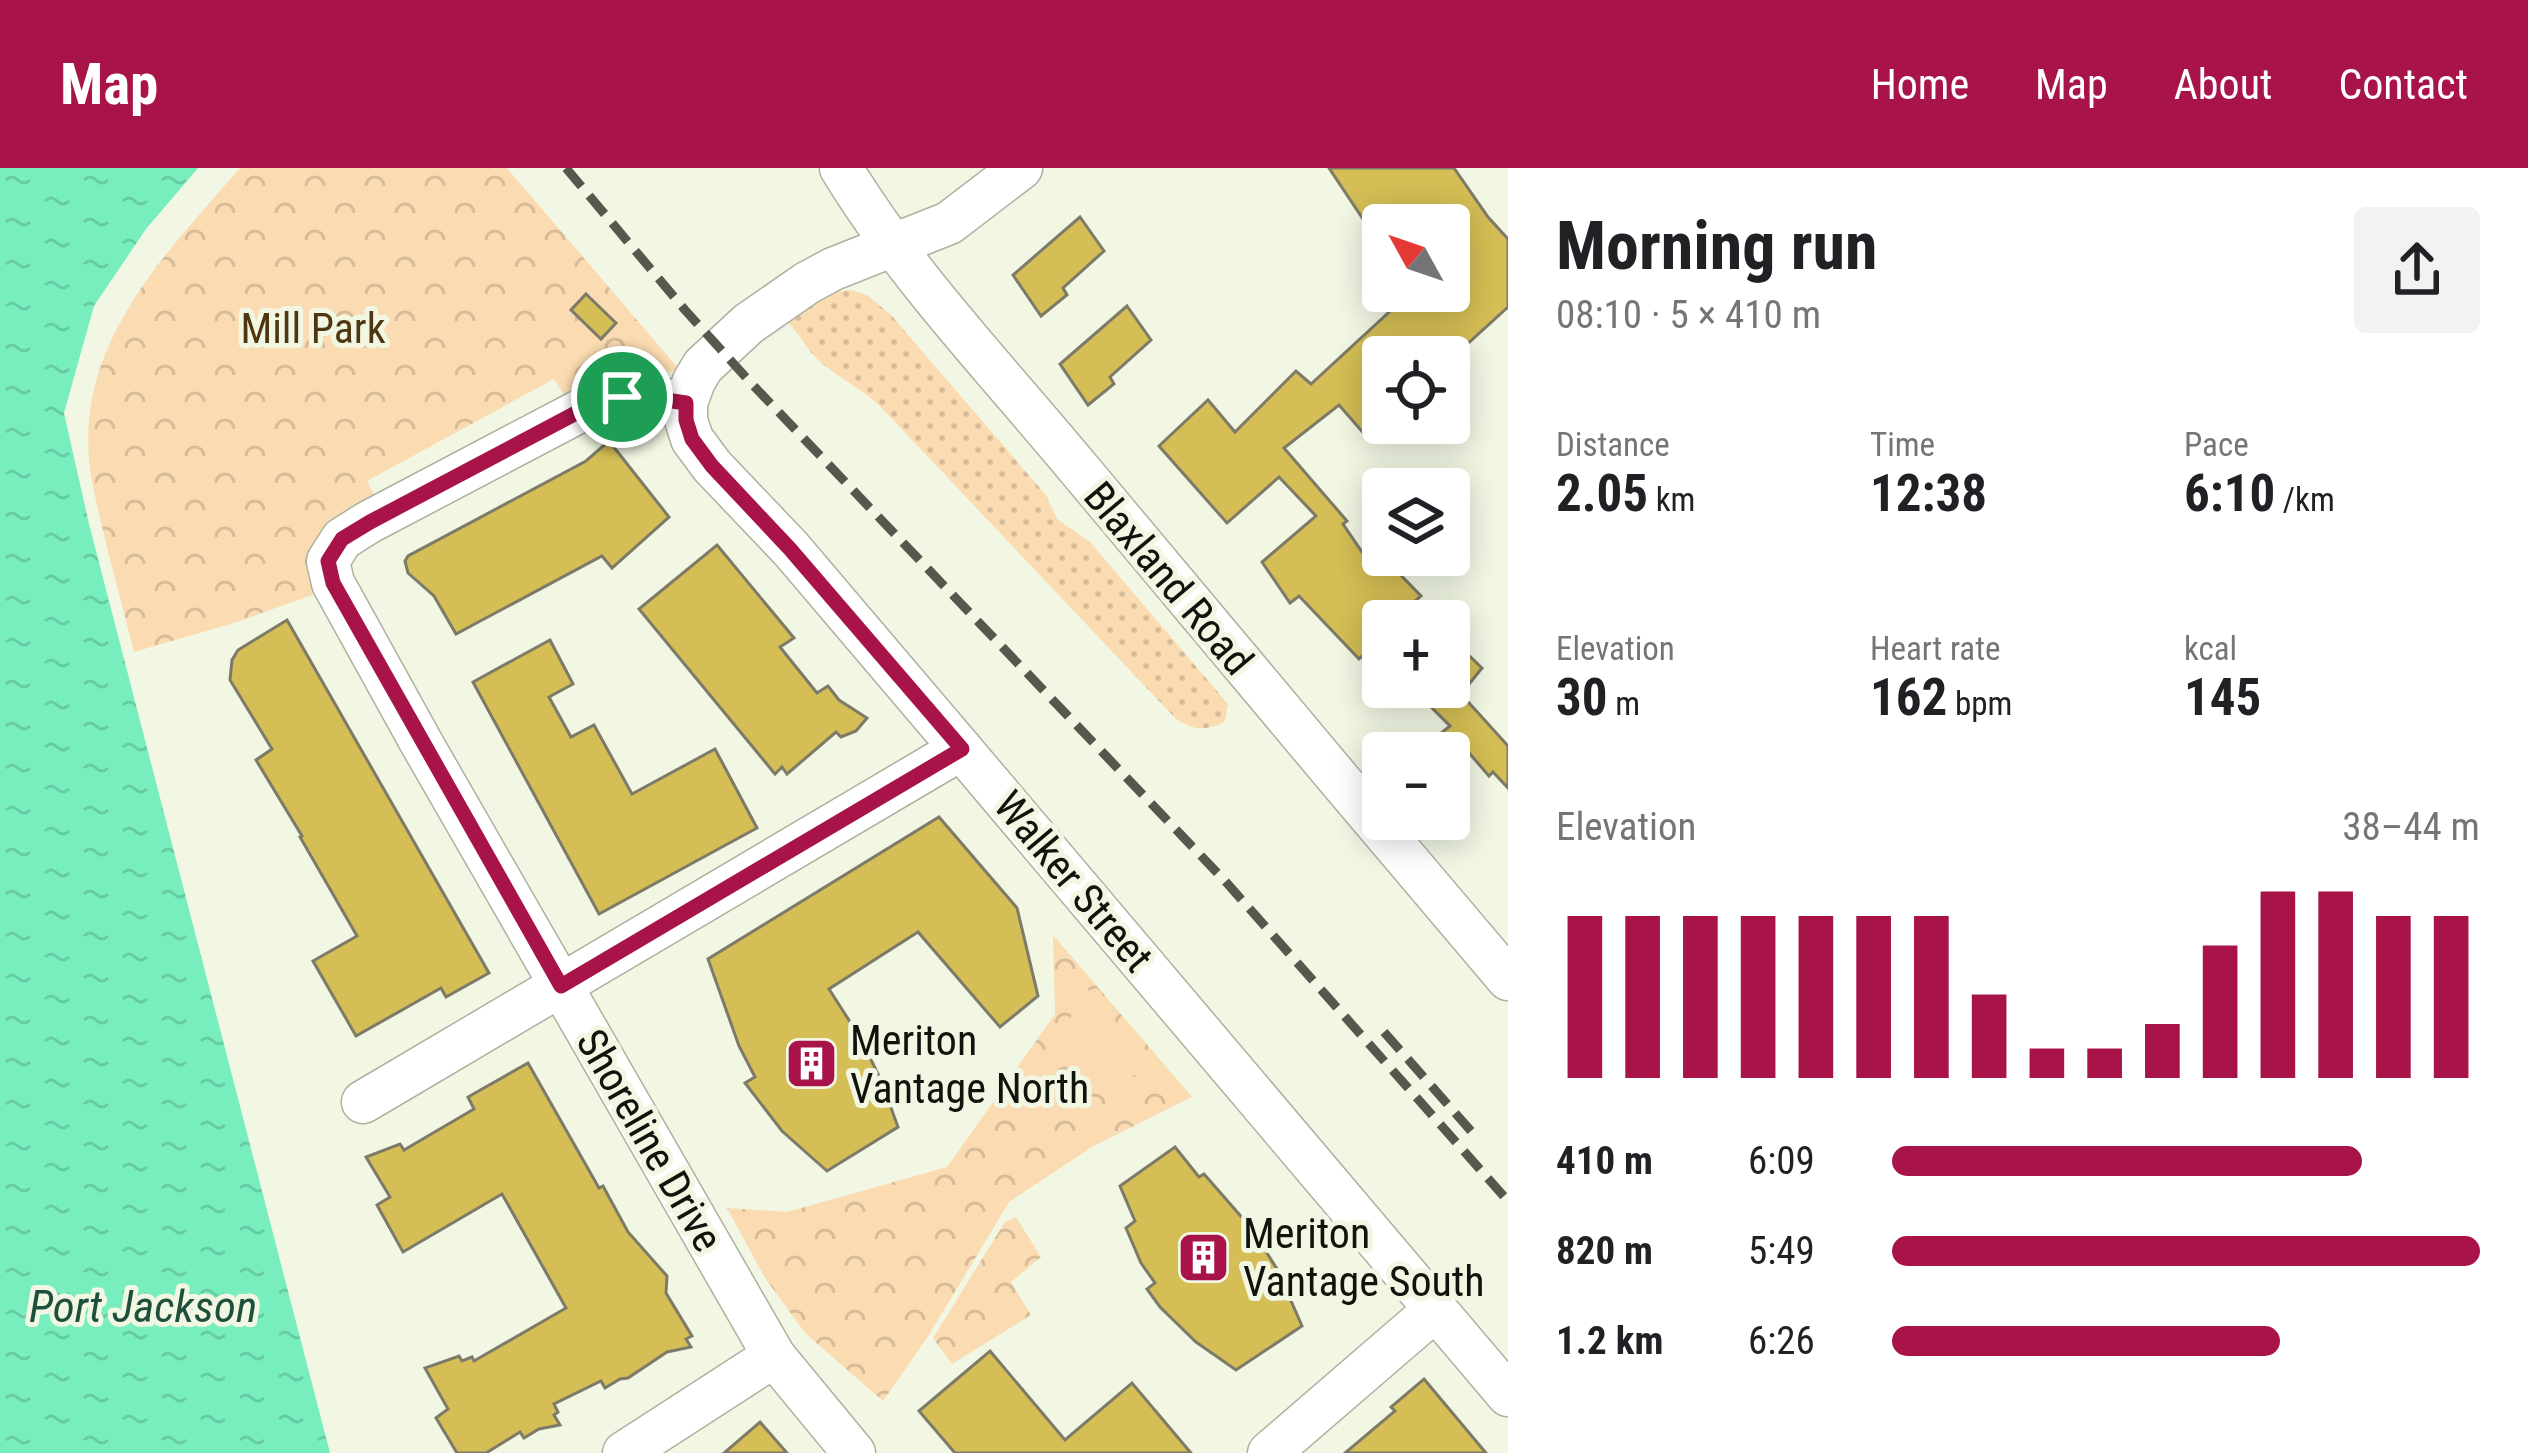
<!DOCTYPE html>
<meta charset="utf-8">
<style>
:root{--surface:#fff;--page:#f2f2f2;--text:#202124;--muted:#757577;--accent:#a8144a}
body{margin:0;font-family:"Roboto Condensed",sans-serif;background:var(--page);color:var(--text);height:100vh;display:flex;flex-direction:column;font-size:45px;white-space:nowrap}
*{box-sizing:border-box;margin:0}
p{font-size:39px;color:var(--muted)}
.icon{flex:none;width:66px;height:66px;fill:none;stroke:currentColor;stroke-width:2;stroke-linecap:round;stroke-linejoin:round}
.map{position:relative;flex:1;overflow:hidden}
.panel{display:flex;flex-direction:column;background:var(--surface);width:1020px}
.panel>*{flex:none}
.needle{width:78px;rotate:310deg}
.tools{position:absolute;left:1362px;top:36px;display:grid;gap:24px}
.tools a{display:grid;place-items:center;width:108px;height:108px;border-radius:12px;background:var(--surface);box-shadow:0 6px 30px #0003;font-size:60px}
.pin{position:absolute;display:grid;place-items:center;width:102px;height:102px;color:#fff;margin:-51px;border:6px solid #fff;border-radius:50%;box-shadow:0 3px 12px #0007}
.round{display:grid;place-items:center;flex:none;width:126px;height:126px;border-radius:12px;background:var(--page)}
.headline{display:flex;align-items:center;justify-content:space-between;height:204px;padding:0 48px}
h1{font-size:66px;font-weight:700;line-height:90px}
.metrics{display:grid;grid-template-columns:repeat(3,1fr);gap:18px;height:204px;padding:12px 48px}
.metrics div{display:grid;align-content:center}
.metrics b{font-size:51px;font-weight:700}
.metrics small{font-size:33px;font-weight:400}
.metrics p{font-size:33px}
.chart{height:336px;padding:24px 48px}
.chart p{display:flex;justify-content:space-between}
.chart svg{width:100%;height:216px;margin-top:12px;stroke:var(--accent);stroke-width:6}
ul{padding:0 48px;list-style:none;font-size:39px}
li{display:grid;grid-template-columns:192px 144px 1fr;align-items:center;height:90px}
li i{height:30px;border-radius:15px;background:var(--accent)}
header{display:flex;align-items:center;gap:72px;box-sizing:border-box;height:168px;padding:0 60px;background:var(--accent);color:#fff}
header strong{font-size:57px}
nav{display:flex;gap:66px;margin-inline-start:auto;font-size:42px}
main{display:flex;flex:1;min-height:0}
.map>svg:first-child{display:block}
.grass{fill:url(#grass-dots)}
.forest{fill:url(#forest-crowns)}
.garden{fill:#fbdcb2}
.water{fill:url(#water-ripples)}
.building{fill:#d4be55;stroke:#7e7a68;stroke-width:3}
.lines{fill:none;stroke-linecap:round;stroke-linejoin:round}
.minor-casing{stroke:#acb29f;stroke-width:45}
.minor{stroke:#fff;stroke-width:42}
.rail{stroke:#54584d;stroke-width:9;stroke-dasharray:24 12;stroke-linecap:butt}
.route-casing{stroke:#fff;stroke-width:24}
.route{stroke:#a8144a;stroke-width:15}
.labels{text-anchor:middle;stroke-width:10;stroke-linejoin:round;paint-order:stroke}
.park-label{font-size:42px;fill:#4f3610;stroke:#f1f7e3}
.street-label{font-size:42px;fill:#11130c;stroke:#f1f7e3}
.poi-label{font-size:42px;fill:#11130c;stroke:#f1f7e3;text-anchor:start}
.water-label{font-size:45px;font-style:italic;fill:#1d4f3c;stroke:#f1f7e3}
</style>
<header>
<strong>Map</strong>
<nav><a>Home</a><a>Map</a><a>About</a><a>Contact</a></nav>
</header>
<main>
<div class="map">
<svg width="1508" height="1285" viewBox="0 0 1508 1285">
<defs>
<pattern id="grass-dots" width="8" height="8" patternUnits="userSpaceOnUse" patternTransform="scale(3)"><rect width="8" height="8" fill="#fbdcb2"/><path d="M2 2h.1M6 6h.1" fill="none" stroke="#d6bc98" stroke-width="1.8" stroke-linecap="round"/></pattern>
<pattern id="forest-crowns" width="20" height="18" patternUnits="userSpaceOnUse" patternTransform="scale(3)"><rect width="20" height="18" fill="#fbdcb2"/><path d="M2 6a3 3 0 1 1 6 0M12 15a3 3 0 1 1 6 0" fill="none" stroke="#d6bc98"/></pattern>
<pattern id="water-ripples" width="26" height="14" patternUnits="userSpaceOnUse" patternTransform="scale(3)"><rect width="26" height="14" fill="#78eebf"/><path d="M2 4q2-2 4 0t4 0M15 11q2-2 4 0t4 0" fill="none" stroke="#67cba3"/></pattern>
</defs>
<rect width="100%" height="100%" fill="#f1f7e3"/>
<path class="grass" d="M 851,122 L 867,127 L 891,147 L 1046,327 L 1057,351 L 1090,374 L 1228,536 L 1225,553 C 1206,564 1193,562 1176,551 L 877,235 C 859,220 837,208 819,193 C 806,181 800,165 787,154 L 829,124 Z"/>
<g class="forest">
<path d="M 240,0 L 507,0 L 677,199 L 674,203 C 628,206 609,215 568,234 L 554,211 L 367,313 L 379,336 L 318,425 L 234,455 L 134,484 C 120,427 103,370 92,313 C 68,182 162,90 240,0 Z"/>
<polygon points="1053,767 1192,929 1092,979 1009,1034 929,1167 883,1233 806,1166 765,1110 727,1040 787,1044 947,999 1055,846"/>
<polygon points="1016,1049 1041,1089 1011,1114 1031,1147 952,1196 933,1170 1005,1054"/>
</g>
<polygon class="garden" points="1073,804 1150,893 1114,925 1070,875"/>
<polygon class="water" points="0,0 198,0 146,61 94,138 64,245 89,356 330,1285 0,1285"/>
<g class="building">
<polygon points="1329,0 1454,0 1488,49 1508,71 1508,139 1453,189 1383,189 1383,253 1366,268 1339,237 1284,280 1347,353 1343,356 1375,403 1386,392 1421,428 1392,453 1383,453 1383,470 1359,491 1299,428 1290,435 1262,394 1316,348 1279,309 1227,355 1159,278 1208,232 1235,264 1296,203 1311,216 1412,123 1449,123 1449,57 1367,57"/>
<polygon points="1080,49 1104,83 1063,120 1067,127 1041,148 1013,107"/>
<polygon points="586,126 616,155 601,171 571,142"/>
<polygon points="1127,138 1151,172 1110,209 1114,216 1088,237 1060,196"/>
<polygon points="609,273 669,349 612,400 602,388 456,466 434,428 408,405 405,393 408,388 586,293"/>
<polygon points="717,377 794,470 780,479 817,525 828,518 839,532 867,550 856,563 841,569 836,564 787,606 782,599 775,606 639,441"/>
<polygon points="287,452 489,805 446,829 441,820 356,868 313,793 357,768 300,669 302,668 256,592 272,581 230,512 232,492 238,482"/>
<polygon points="1449,468 1482,500 1461,526 1508,578 1508,620 1493,604 1489,608 1463,578 1456,585 1440,566 1450,558 1411,519 1449,519"/>
<polygon points="550,472 573,516 549,529 571,569 594,557 632,626 715,581 757,660 599,746 473,514"/>
<polygon points="939,649 1017,740 1038,828 1000,859 918,764 829,821 861,871 881,912 898,959 827,1003 782,963 745,915 755,909 739,878 708,791"/>
<polygon points="528,895 599,1020 603,1018 628,1064 667,1108 666,1125 692,1168 686,1171 691,1179 667,1184 628,1210 620,1211 605,1220 601,1213 554,1236 558,1244 554,1247 560,1257 539,1261 524,1270 520,1264 486,1285 457,1285 436,1250 448,1241 425,1200 459,1188 462,1193 472,1189 474,1193 566,1140 502,1026 403,1084 377,1037 390,1029 366,989 400,976 404,982 474,941 468,929"/>
<polygon points="1175,979 1199,1009 1204,1006 1252,1061 1277,1101 1302,1158 1236,1202 1196,1174 1160,1139 1147,1121 1155,1115 1141,1095 1126,1060 1135,1053 1120,1018"/>
<polygon points="990,1183 1065,1272 1132,1215 1191,1285 955,1285 919,1243"/>
<polygon points="1424,1211 1486,1285 1345,1285 1395,1243 1391,1239"/>
<polygon points="760,1254 787,1285 724,1285"/>
</g>
<g class="lines">
<defs>
<g id="minor">
<path d="M 841,0 C 908,110 997,202 1079,301 C 1221,471 1364,642 1508,811"/>
<polyline points="1021,0 949,55 833,101 807,115 748,156 703,198 694,213 686,235 686,252 692,271 712,298 791,381 961,581 1508,1227"/>
<polyline points="686,235 645,229 623,229 607,232 578,244 369,354 342,371 328,393 333,415 422,576 774,1188 854,1285"/>
<polyline points="363,934 961,581"/>
<polyline points="624,1285 774,1188"/>
<polyline points="1269,1285 1436,1141"/>
</g>
</defs>
<use href="#minor" class="minor-casing"/>
<use href="#minor" class="minor"/>
<g class="rail">
<polyline points="566,0 685,142 751,215 1225,713 1508,1033"/>
<polyline points="1384,864 1471,963"/>
</g>
</g>
<g class="lines">
<defs>
<polygon id="route" points="622,229 645,229 686,235 686,252 692,271 712,298 790,381 962,581 561,818 333,415 328,393 342,371 370,354 578,244"/>
</defs>
<use href="#route" class="route-casing"/>
<use href="#route" class="route"/>
</g>
<defs>
<symbol id="building-square" viewBox="-11 -11 22 22"><rect x="-9" y="-9" width="18" height="18" rx="4" fill="#a8144a" stroke="#f1f7e3"/><path d="M-4-6H4V6H1V3H-1V6H-4ZM-2.5-4.3h1.7v1.8h-1.7ZM.8-4.3h1.7v1.8H.8ZM-2.5-1h1.7V.8h-1.7ZM.8-1h1.7V.8H.8Z" fill="#fff"/></symbol>
</defs>
<g fill-rule="evenodd">
<use href="#building-square" x="782" y="866" width="59" height="59"/>
<use href="#building-square" x="1174" y="1060" width="59" height="59"/>
</g>
<g class="labels">
<g class="park-label">
<text x="313" y="175">Mill Park</text>
</g>
<g class="street-label">
<text transform="translate(1169 410) rotate(50)" y="15">Blaxland Road</text>
<text transform="translate(1074 713) rotate(50)" y="15">Walker Street</text>
<text transform="translate(650 972) rotate(60)" y="15">Shoreline Drive</text>
</g>
<g class="poi-label">
<text x="850" y="887">Meriton<tspan x="850" dy="48">Vantage North</tspan></text>
<text x="1243" y="1080">Meriton<tspan x="1243" dy="48">Vantage South</tspan></text>
</g>
<g class="water-label">
<text x="143" y="1154">Port Jackson</text>
</g>
</g>
</svg>
<div class="tools">
<a><svg class="needle" viewBox="-14 -14 28 28"><path d="M0-13l5 13h-10z" fill="#e53935"/><path d="M0 13l5-13h-10z" fill="#757577"/></svg></a>
<a><svg class="icon" aria-label="locate" viewBox="0 0 24 24"><circle cx="12" cy="12" r="6"/><path d="M12 2v4M12 18v4M2 12h4M18 12h4"/></svg></a>
<a><svg class="icon" aria-label="layers" viewBox="0 0 24 24"><path d="M12 4l9 5-9 5-9-5zM3 14l9 5 9-5"/></svg></a>
<a>+</a>
<a>−</a>
</div>
<div class="pin" style="left:622px;top:229px;background:#1e9e55"><svg class="icon" aria-label="arrive" viewBox="0 0 24 24"><path d="M6 21V4h12l-3 4 3 4H6"/></svg></div>
</div>
<section class="panel">
<div class="headline"><div><h1>Morning run</h1><p>08:10 · 5 × 410 m</p></div><a class="round"><svg class="icon" aria-label="share" viewBox="0 0 24 24"><path d="M12 15V3M7 8l5-5 5 5M5 13v7h14v-7"/></svg></a></div>
<div class="metrics">
<div><p>Distance</p><b>2.05<small> km</small></b></div>
<div><p>Time</p><b>12:38</b></div>
<div><p>Pace</p><b>6:10<small> /km</small></b></div>
</div>
<div class="metrics">
<div><p>Elevation</p><b>30<small> m</small></b></div>
<div><p>Heart rate</p><b>162<small> bpm</small></b></div>
<div><p>kcal</p><b>145</b></div>
</div>
<div class="chart"><p><span>Elevation</span>38–44 m</p>
<svg viewBox="0 0 160 44" preserveAspectRatio="none"><path d="M5 44V11M15 44V11M25 44V11M35 44V11M45 44V11M55 44V11M65 44V11M75 44V27M85 44V38M95 44V38M105 44V33M115 44V17M125 44V6M135 44V6M145 44V11M155 44V11"/></svg>
</div>
<ul>
<li><b>410 m</b>6:09<i style="width:80%"></i></li>
<li><b>820 m</b>5:49<i style="width:100%"></i></li>
<li><b>1.2 km</b>6:26<i style="width:66%"></i></li>
</ul>
</section>
</main>
